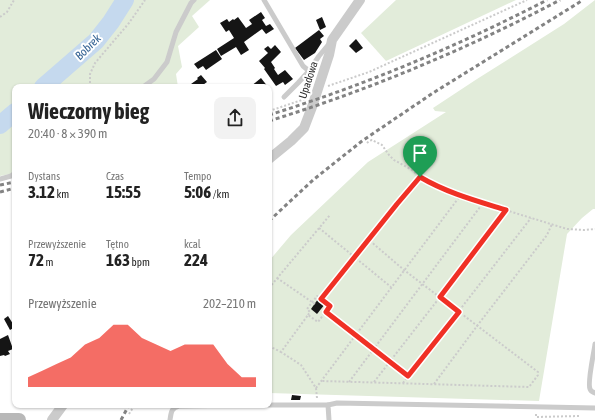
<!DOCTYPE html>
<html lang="pl">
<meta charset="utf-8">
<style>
:root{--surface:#fff;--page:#f2f2f2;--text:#222;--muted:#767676;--accent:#f03025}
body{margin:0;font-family:"Asap Condensed",sans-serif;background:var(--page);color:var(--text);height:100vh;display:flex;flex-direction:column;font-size:15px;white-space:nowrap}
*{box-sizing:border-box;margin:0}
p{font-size:13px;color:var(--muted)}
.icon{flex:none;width:22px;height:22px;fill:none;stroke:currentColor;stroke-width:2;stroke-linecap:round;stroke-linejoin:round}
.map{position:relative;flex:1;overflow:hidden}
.details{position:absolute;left:12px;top:84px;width:260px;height:324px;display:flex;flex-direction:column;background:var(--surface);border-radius:8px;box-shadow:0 1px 3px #0004}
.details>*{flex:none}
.pin{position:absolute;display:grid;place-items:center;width:34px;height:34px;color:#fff;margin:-41px -17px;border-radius:50% 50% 50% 0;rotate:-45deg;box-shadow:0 0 4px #0007}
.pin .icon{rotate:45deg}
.round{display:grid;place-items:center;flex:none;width:42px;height:42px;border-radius:8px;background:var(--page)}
.head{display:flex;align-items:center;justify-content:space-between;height:68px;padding:0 16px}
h1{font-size:22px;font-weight:700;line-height:30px}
.metrics{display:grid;grid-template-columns:repeat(3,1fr);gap:6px;height:68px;padding:4px 16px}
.metrics div{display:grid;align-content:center}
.metrics b{font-size:17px;font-weight:700}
.metrics small{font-size:11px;font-weight:400}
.metrics p{font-size:11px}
.chart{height:112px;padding:8px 16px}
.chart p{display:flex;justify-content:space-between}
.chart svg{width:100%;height:72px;margin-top:4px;fill:var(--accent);opacity:.7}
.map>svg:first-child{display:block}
.green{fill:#e2ecda}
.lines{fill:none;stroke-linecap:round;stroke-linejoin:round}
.river{stroke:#c5d9ee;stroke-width:18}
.building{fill:#151515}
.path{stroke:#cbcbcb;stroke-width:2;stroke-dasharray:2 2;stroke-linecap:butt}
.lane{stroke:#cbcbcb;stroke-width:5}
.street{stroke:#cbcbcb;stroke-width:10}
.secondary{stroke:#b8b8b8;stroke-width:14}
.rail{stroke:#838383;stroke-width:3;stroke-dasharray:4 3;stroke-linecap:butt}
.route-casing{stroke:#fff;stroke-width:8}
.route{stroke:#f03025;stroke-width:5}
.labels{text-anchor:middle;stroke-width:4;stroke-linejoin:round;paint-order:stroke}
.street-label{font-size:11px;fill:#2e2e2e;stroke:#fff}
.water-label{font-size:12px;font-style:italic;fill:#376495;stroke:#fff}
</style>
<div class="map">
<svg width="595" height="420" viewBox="0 0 595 420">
<rect width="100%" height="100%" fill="#fff"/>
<g class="green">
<polygon points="0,0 210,0 192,16 199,27 178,46 182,67 176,74 178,87 15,87 15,173 0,176"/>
<polygon points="396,0 516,0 386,61 361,33"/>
<polygon points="595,0 595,209 593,209 582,218 567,234 539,401 269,393 269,261 291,235 368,162 446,112 435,111 433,108 477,79 564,24"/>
</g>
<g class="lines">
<g class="river">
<polyline points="43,87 96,41 111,22 125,0"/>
<polyline points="0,125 15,112"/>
</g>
</g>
<g class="building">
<polygon points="261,12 265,18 262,20 266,26 270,24 274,29 266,34 262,29 244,42 249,50 241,55 236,47 221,56 217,49 234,38 229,30 226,32 220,23 227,19 229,22 233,19 234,20 238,17 246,28 252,24 249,20"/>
<polygon points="322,17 326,27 320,30 316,20"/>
<polygon points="319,30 324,36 320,39 322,42 315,53 304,60 295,48"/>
<polygon points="356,39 363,48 356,53 349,46"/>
<polygon points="275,45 281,52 271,62 275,68 274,69 278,75 285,70 293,79 285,85 283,82 276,86 264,69 265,68 259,61 268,53 264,49 268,46 271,49"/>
<polygon points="216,50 222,59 206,70 203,66 198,69 194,64"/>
<polygon points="201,75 207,82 200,87 193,87 191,84 198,79 197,78"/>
<polygon points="261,78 268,87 250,87"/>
<polygon points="318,299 325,304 317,314 311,309"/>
<polygon points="8,316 15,327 10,330 4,319"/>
<polygon points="8,335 13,349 8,351 10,354 5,356 4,355 0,356 0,339"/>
<polygon points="292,395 301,396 300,400 291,400"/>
</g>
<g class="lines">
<g class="path">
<polyline points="0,17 7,12 14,0"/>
<polyline points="328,86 369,72 527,0"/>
<polyline points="90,87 90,74 95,63 129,23 145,0"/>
<polyline points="269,111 305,99"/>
<polyline points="367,143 369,141 372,140 382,145 389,155 394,160 412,170 420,177 431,184 460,196 567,229 584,230 595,229"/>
<polyline points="319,228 391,287"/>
<polyline points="369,240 420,178"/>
<polyline points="277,278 315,304"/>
<polyline points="269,288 330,215"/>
<polyline points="326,312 409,376"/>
<polyline points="308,315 310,312 307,309 317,296 321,299"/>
<polyline points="269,346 281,352"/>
<polyline points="349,382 483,203"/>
<polyline points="374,382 440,297 506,210"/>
<polyline points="403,383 531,218"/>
<polyline points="434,384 477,326 547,235 552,224"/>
<polyline points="316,388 460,196"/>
<polyline points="317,398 316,388 301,365 281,352 308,315 318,322 330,306 321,299 369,240 404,270 538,372 538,375 529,387 322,381"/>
<polyline points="129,414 134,406"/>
<polyline points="536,414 536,417 579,416"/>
</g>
<g class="lane">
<polyline points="264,0 303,66 309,71 319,56 329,44"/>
<polyline points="143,87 154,79 167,62 176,32 191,3 194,0"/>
<polyline points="284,97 298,83 309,71"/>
<polyline points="0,179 11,176 15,173"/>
<path d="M 595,344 C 594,353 587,383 590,389 C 591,392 593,392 595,393"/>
<polyline points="269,405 328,405"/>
<path d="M 170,420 C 171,413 171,408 179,406 L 238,405"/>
<polyline points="329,420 328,405 337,403 595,408"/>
</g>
<g class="street">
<polyline points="269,159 291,141 304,128 312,107 329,55 332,40 360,0"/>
<polyline points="52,420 63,405"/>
</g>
<polyline class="secondary" points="0,420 19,420"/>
<g class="rail">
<path d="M 269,115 C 365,85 458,46 547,0"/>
<path d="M 269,121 C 369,90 467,49 560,0"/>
<polyline points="0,185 15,182"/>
<polyline points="0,192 15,188"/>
<polyline points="269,221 313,180 362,141 433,93 583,0"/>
<polyline points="121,420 129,405"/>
</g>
</g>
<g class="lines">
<defs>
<path id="route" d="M 420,177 C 447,193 477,201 506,210 L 440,297 L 459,312 L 408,376 L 326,312 L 330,306 L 321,299 L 397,204 Z"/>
</defs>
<use href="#route" class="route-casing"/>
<use href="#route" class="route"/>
</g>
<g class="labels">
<g class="street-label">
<text transform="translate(308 80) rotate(-72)" y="4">Upadowa</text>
</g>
<g class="water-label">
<text transform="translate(88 47) rotate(-45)" y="4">Bobrek</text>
</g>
</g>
</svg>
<div class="pin" style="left:420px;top:177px;background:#1e9e55"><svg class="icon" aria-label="arrive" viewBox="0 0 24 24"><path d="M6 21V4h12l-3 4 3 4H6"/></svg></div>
<section class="details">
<div class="head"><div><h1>Wieczorny bieg</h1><p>20:40 · 8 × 390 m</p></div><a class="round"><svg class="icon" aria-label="share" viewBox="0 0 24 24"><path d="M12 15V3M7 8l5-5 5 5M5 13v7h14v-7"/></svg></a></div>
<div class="metrics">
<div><p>Dystans</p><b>3.12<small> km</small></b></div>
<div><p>Czas</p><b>15:55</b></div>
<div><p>Tempo</p><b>5:06<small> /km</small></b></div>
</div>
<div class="metrics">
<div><p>Przewyższenie</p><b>72<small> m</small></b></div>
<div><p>Tętno</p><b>163<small> bpm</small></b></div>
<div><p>kcal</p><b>224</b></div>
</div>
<div class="chart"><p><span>Przewyższenie</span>202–210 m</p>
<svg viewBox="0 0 160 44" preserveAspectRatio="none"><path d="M0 44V38L10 34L20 30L30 26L40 18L50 14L60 6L70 6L80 14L90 18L100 22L110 18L120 18L130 18L140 30L150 38L160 38V44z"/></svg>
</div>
</section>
</div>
